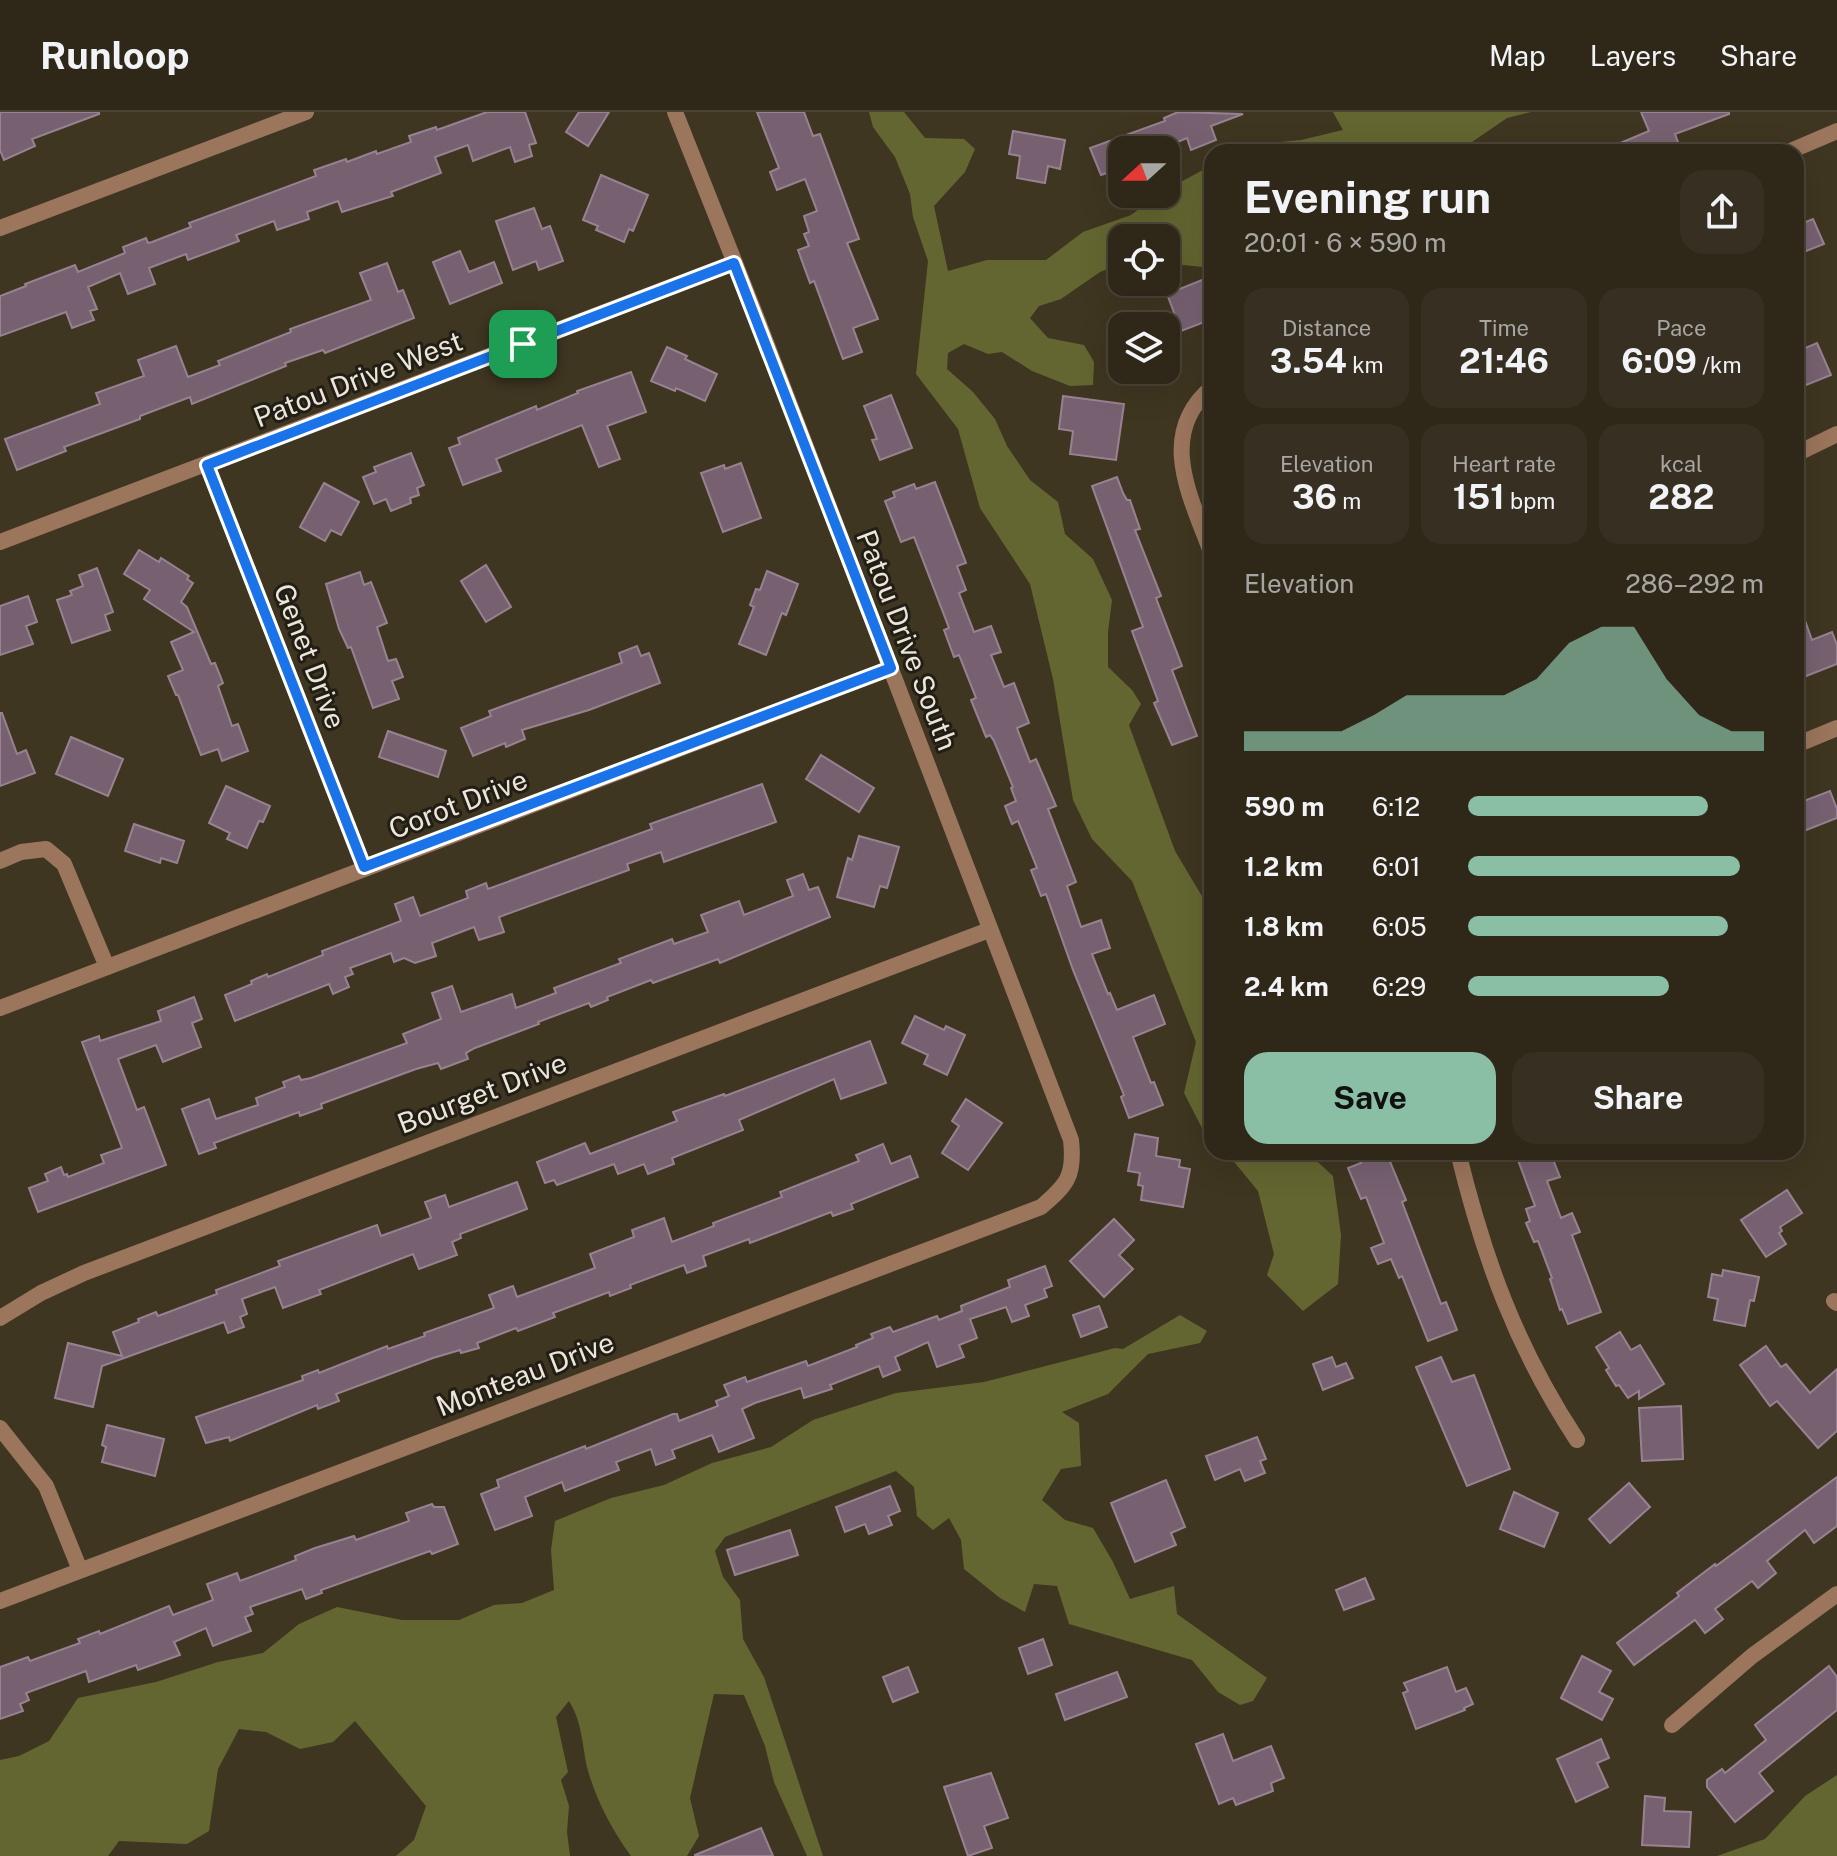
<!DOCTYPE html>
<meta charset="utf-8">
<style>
:root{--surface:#2f2819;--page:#373022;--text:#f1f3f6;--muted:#a7a6a2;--line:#4a4438;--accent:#8abfa5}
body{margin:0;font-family:"Public Sans",sans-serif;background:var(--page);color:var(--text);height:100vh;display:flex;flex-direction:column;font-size:30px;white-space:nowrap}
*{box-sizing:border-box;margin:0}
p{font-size:26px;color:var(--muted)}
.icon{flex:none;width:44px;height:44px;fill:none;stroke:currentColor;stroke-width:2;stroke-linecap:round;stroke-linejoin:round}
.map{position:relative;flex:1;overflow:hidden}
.details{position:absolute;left:1204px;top:32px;width:600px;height:1016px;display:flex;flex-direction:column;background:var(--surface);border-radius:24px;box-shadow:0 8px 32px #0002,0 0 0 2px var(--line)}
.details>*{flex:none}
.needle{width:52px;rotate:249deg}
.tools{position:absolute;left:1108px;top:24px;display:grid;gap:16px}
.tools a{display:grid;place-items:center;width:72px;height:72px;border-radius:16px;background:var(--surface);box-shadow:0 8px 32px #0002,0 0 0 2px var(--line);font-size:40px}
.pin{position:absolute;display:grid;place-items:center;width:68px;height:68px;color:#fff;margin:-34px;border-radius:16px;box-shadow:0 4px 12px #0006}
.round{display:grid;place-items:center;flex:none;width:84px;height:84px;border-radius:24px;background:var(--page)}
.head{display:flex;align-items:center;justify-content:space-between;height:136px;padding:0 40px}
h1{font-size:44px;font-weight:700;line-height:60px}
.metrics{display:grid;grid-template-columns:repeat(3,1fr);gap:12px;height:136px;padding:8px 40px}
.metrics div{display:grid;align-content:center;border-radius:20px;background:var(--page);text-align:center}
.metrics b{font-size:34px;font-weight:700}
.metrics small{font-size:22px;font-weight:400}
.metrics p{font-size:22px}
.chart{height:224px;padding:16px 40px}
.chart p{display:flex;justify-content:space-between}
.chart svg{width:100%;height:144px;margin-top:8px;fill:var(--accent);opacity:.7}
.primary-button{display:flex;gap:16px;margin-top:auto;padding:16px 40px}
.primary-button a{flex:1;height:92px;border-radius:24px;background:var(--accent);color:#111;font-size:32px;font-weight:700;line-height:92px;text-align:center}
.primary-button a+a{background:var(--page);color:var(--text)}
ul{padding:0 40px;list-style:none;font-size:26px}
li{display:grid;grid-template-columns:128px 96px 1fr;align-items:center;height:60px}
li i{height:20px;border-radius:10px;background:var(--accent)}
header{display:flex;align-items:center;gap:48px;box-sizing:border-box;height:112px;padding:0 40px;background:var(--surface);border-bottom:2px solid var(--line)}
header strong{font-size:38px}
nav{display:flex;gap:44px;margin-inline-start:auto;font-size:28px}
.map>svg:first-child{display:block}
.forest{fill:#646631}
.building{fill:#776171;stroke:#988292;stroke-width:2}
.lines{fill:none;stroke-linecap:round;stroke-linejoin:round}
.street{stroke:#9b755c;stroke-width:16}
.route-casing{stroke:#fff;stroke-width:16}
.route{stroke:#1a73e8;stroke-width:10}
.labels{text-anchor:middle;stroke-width:6;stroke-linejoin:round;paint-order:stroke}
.street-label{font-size:28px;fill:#ece6da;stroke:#221e15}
</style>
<header>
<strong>Runloop</strong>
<nav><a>Map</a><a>Layers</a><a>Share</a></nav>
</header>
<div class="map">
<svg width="1837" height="1744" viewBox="0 0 1837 1744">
<rect width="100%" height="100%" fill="#3f3621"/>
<g class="forest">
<polygon points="869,0 904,0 925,26 964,27 975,37 965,60 934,94 948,159 987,148 1046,148 1083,120 1131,103 1159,82 1166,82 1166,78 1212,53 1212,147 1202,155 1166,151 1166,126 1122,126 1122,152 1100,160 1061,187 1039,194 1030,206 1048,226 1084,233 1094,250 1093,273 1070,274 1032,259 1002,240 988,242 964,232 948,241 947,257 973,280 995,307 1007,334 1030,368 1058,390 1065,422 1093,447 1112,488 1108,520 1108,555 1132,578 1141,592 1129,613 1175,739 1212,801 1212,1027 1203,1018 1184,981 1196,930 1132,769 1092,727 1073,688 1053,567 1030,472 980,396 958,317 916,262 928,149 913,105 910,82 895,45 873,15"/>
<polygon points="1333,0 1531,0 1507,6 1472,30 1470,40 1236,40 1248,33 1301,28 1343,18"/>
<polygon points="1226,1040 1307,1040 1333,1064 1341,1123 1338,1172 1303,1199 1267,1163 1274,1142 1258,1079"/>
<path d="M 1180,1203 L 1207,1219 L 1200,1231 L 1148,1242 L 1108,1282 L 1062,1300 L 1079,1311 L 1081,1354 L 1061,1357 L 1042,1388 L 1065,1408 L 1093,1416 L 1113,1450 L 1130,1487 L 1174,1474 L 1177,1502 L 1267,1566 L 1253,1589 L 1240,1593 L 1218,1580 L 1192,1548 L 1069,1512 L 1057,1474 L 1034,1472 L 1025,1500 L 1000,1486 L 964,1457 L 961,1428 L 949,1406 L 933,1418 L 917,1404 L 914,1375 L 896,1359 L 725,1425 L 715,1439 L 723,1465 L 740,1488 L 743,1527 L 764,1565 L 823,1744 L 807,1744 L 774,1670 L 765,1634 L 744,1583 L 714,1582 L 690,1686 L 699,1724 L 687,1744 L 631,1744 C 612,1718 595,1686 587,1655 C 582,1631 582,1610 569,1589 L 556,1605 L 568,1660 L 561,1668 L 569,1694 L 567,1720 L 570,1744 L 396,1744 L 414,1728 L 426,1694 L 355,1609 L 333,1630 L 300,1637 L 266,1620 L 239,1617 L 218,1657 L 209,1719 L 187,1732 L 119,1729 L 108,1744 L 0,1744 L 0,1648 L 19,1644 L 49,1629 L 78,1586 L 156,1570 L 218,1550 L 263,1541 L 299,1512 L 337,1495 L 402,1508 L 459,1508 L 494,1493 L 522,1491 L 554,1478 L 551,1438 L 555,1409 L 611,1386 L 664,1373 L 712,1351 L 771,1335 L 813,1308 L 896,1281 L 984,1270 L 1115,1236 L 1123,1237 Z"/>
<polygon points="1837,1663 1837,1744 1717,1744 1765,1727 1805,1684"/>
</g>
<g class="building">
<polygon points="0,0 99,0 99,2 32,27 35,34 4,48 0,38"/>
<polygon points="487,0 525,0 536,31 529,33 532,44 515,50 510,35 473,49 468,33 435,45 441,61 391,80 393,84 342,100 338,89 307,100 309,107 277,118 274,109 236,123 239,129 188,148 186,142 149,156 155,172 128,182 120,161 88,175 97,197 90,199 94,208 72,216 66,200 0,224 0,184 26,174 25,172 75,153 78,160 125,141 123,135 146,126 148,131 152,130 191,115 189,111 316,64 314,58 346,47 347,50 376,39 377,42 411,30 409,24 436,15 437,18"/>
<polygon points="579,0 609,0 588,34 566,20"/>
<polygon points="757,0 804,0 813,24 820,22 859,127 847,131 878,207 853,216 862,240 843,247 814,169 810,171 798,138 809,134 804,122 809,120 804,104 817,99 805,67 777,78 770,60 779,56"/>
<polygon points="1178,0 1243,2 1211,14 1216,28 1191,38 1187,26 1158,38 1122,38 1122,56 1101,63 1090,36 1165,9 1164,6"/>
<polygon points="1641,0 1729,0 1729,2 1675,22 1679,33 1661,40 1599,40 1649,19"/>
<polygon points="1013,19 1065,28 1060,57 1048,54 1045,71 1017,66 1020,44 1009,42"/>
<polygon points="601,63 648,83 633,119 629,117 624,130 596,118 598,114 583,108"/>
<polygon points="534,96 542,117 550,114 563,149 539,158 536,149 513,158 496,109"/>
<polygon points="1813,107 1824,132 1796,143 1796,114"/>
<polygon points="460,139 469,160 494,150 502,171 450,192 433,150"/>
<polygon points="387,151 398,180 403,178 414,206 325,241 323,238 285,251 286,254 192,292 190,285 140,304 140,307 64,335 66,339 17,358 5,327 100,292 96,281 144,264 138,248 176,234 188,265 220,253 218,249 291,220 290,217 371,188 360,161"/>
<polygon points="1212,164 1212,207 1181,219 1167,182"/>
<polygon points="1817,231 1831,263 1796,277 1796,240"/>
<polygon points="667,235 687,244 685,247 717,262 705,289 676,276 675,279 651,269"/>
<polygon points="631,260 646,300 607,314 620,347 599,355 582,313 496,347 501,359 463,373 449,336 460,332 458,326 536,294 537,298 578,281 577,279"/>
<polygon points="891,283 912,336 880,348 872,328 877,327 864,294"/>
<polygon points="1063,284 1124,292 1116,348 1070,342 1073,319 1059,317"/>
<polygon points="411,341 424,373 417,376 419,383 410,386 411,391 391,399 386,387 374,392 363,365 376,360 374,355"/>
<polygon points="741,351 761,406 723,420 701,361 724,353 725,357"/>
<polygon points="1117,365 1123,381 1127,388 1130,388 1140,417 1135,418 1161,484 1156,486 1182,554 1172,558 1197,624 1172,633 1154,591 1158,589 1132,519 1143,515 1092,374"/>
<polygon points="935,370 966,451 957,454 966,478 959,481 974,520 991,514 1001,540 991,543 1004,575 1014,571 1029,611 1017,616 1030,650 1036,647 1056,694 1048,697 1076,770 1067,774 1081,815 1101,808 1110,836 1092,842 1108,882 1110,881 1117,898 1154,883 1165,912 1133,925 1151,971 1154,970 1163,993 1129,1006 1121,985 1124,983 1073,858 1046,782 1041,784 1031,758 1037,756 1018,709 1012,712 1005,694 1016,689 1011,676 1013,675 994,629 990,623 986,625 971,588 976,586 959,543 954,545 944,518 949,516 914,425 901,430 885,389 895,385 893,380 914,372 916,377"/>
<polygon points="324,371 359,390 341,423 331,418 325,429 300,415"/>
<polygon points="139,438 159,450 161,446 189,464 187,467 193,471 181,490 187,495 211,552 215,551 223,571 218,574 232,614 238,612 248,639 222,649 218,637 201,643 178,583 176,583 168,564 183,558 171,530 194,520 144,487 150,478 124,462"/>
<polygon points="486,453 511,495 486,510 461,469"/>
<polygon points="97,456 113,500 105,503 110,518 72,531 57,488 72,483 70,479 83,474 79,463"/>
<polygon points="767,459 798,472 786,503 782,501 766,543 739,532 754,495 750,493 756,477 760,478"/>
<polygon points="360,460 364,473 371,470 387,511 377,515 388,549 396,547 403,565 392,569 399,587 373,596 351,535 348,536 339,517 326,472"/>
<polygon points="28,484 37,510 26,514 33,532 0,543 0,494"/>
<polygon points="1798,489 1812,528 1832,520 1837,533 1837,552 1796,568"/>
<polygon points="637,534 641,544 649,541 660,571 589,598 522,618 525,627 506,635 505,631 473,644 461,616 491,604 489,599 622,551 619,541"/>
<polygon points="0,601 2,601 17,642 26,638 35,661 0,674"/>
<polygon points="388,619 446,639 438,665 379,645"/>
<polygon points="71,625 123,647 108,684 56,662"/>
<polygon points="821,643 874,676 859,700 806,667"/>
<polygon points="762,672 776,710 664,750 661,740 627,752 629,758 499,805 504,820 479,828 474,815 432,831 436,844 415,851 404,846 394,850 391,841 350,856 353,862 345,865 349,875 333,882 329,872 235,909 225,883 252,872 251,869 267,862 268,865 323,843 322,839 401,809 395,792 413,785 420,804 468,786 466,779 486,771 488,777 652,717 650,712"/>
<polygon points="226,674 270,694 263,710 259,709 247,736 227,727 230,721 209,711"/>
<polygon points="1830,679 1837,697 1837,706 1796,722 1796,692"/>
<polygon points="134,712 184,729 177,751 161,746 160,751 125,739"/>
<polygon points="859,724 899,735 887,776 880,774 874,795 837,785 848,746 852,748"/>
<polygon points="803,762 809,778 818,775 830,805 720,851 718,847 653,871 651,868 607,885 608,888 591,895 589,891 538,910 539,912 475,936 466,941 468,947 441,957 438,951 416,957 321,992 322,996 300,1004 299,1000 214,1031 216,1036 199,1042 182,997 209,987 216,1007 258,993 256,986 285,975 283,970 299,964 301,968 311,966 407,931 403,922 441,907 432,881 452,874 461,900 512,882 516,896 556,881 554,876 621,851 619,847 672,827 674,832 708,820 701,803 739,789 744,803 793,784 787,768"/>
<polygon points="194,885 202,907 192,911 201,935 163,950 156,933 118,947 137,998 144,995 166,1053 38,1100 29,1076 48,1069 45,1062 61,1055 64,1063 67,1062 68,1065 104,1051 101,1043 122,1036 82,930 99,924 100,929 161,909 158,899"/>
<polygon points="915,904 944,918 946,914 965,923 947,963 924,952 928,943 902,931"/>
<polygon points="870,929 886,971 841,987 834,967 739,1008 743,1018 672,1046 674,1052 648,1062 644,1052 618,1062 614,1052 557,1073 554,1068 545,1071 537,1050 585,1031 590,1042 677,1009 673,1000 724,982 725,984"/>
<polygon points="966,987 1002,1011 968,1058 942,1041 959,1014 952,1009"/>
<polygon points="1135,1022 1158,1026 1156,1044 1180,1048 1179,1055 1190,1057 1183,1095 1141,1088 1143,1074 1138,1073 1140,1061 1128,1059"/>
<polygon points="883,1032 891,1052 910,1044 918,1065 851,1092 853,1097 833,1104 831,1100 750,1131 749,1127 703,1144 706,1154 687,1161 684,1153 630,1173 631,1176 610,1184 609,1180 553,1201 555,1205 518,1219 516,1216 477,1231 479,1236 461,1241 460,1238 433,1246 336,1282 339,1289 318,1297 317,1293 230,1329 229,1325 206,1331 196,1305 303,1268 302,1264 318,1258 319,1261 387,1234 388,1237 425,1224 424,1221 494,1196 489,1183 513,1174 517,1185 595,1156 590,1142 634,1125 632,1118 664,1106 672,1130 714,1114 713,1111 782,1085 780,1080 859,1049 856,1043"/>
<polygon points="1377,1040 1386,1040 1406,1088 1402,1090 1441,1192 1446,1190 1457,1218 1428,1229 1402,1164 1399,1166 1391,1147 1378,1152 1371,1136 1384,1131 1366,1085 1361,1087 1348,1056 1361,1051 1359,1047"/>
<polygon points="1515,1040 1550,1040 1560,1065 1547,1069 1561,1106 1572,1101 1580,1120 1572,1123 1601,1200 1568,1212 1562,1197 1560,1198 1550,1167 1552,1166 1538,1129 1534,1130 1526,1111 1530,1109 1526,1097 1535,1094"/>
<polygon points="517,1070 527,1097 460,1122 461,1126 452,1130 457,1143 419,1157 413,1142 319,1178 321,1182 283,1196 275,1175 242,1187 247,1202 240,1205 244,1215 228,1221 224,1210 102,1254 93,1295 55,1286 68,1231 122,1244 113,1220 139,1210 138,1207 156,1200 158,1204 217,1182 216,1178 280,1154 278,1149 377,1113 381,1124 431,1106 425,1090 445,1083 449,1095"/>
<polygon points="1787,1078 1802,1101 1780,1115 1782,1119 1779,1121 1786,1132 1766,1145 1741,1108"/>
<polygon points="1114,1107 1134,1128 1119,1143 1133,1157 1104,1185 1070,1149"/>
<polygon points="1045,1154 1052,1174 1044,1177 1047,1185 1025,1193 1029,1204 1012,1210 1006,1195 970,1207 977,1226 959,1233 964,1245 937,1255 928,1230 895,1245 900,1258 883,1265 879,1254 830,1273 832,1277 804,1286 801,1276 755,1291 742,1297 754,1326 719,1340 712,1323 672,1338 675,1346 656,1353 651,1337 616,1350 619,1358 565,1379 562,1370 525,1385 532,1404 495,1418 481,1382 499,1375 497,1368 585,1334 586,1337 673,1302 677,1302 679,1309 718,1294 716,1289 729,1284 724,1273 745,1265 747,1270 806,1249 808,1254 857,1235 856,1233 873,1226 871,1222 890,1215 893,1220 937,1204 939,1208 962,1199 961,1194 1010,1175 1008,1168"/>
<polygon points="1723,1158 1759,1165 1754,1189 1750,1188 1745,1214 1714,1208 1718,1187 1708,1185 1712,1162 1722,1164"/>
<polygon points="1099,1194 1107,1215 1081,1225 1073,1203"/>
<polygon points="1620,1220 1631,1238 1640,1233 1664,1272 1639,1287 1639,1279 1628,1286 1619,1273 1616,1274 1606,1258 1609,1256 1596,1235"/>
<polygon points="1766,1234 1781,1255 1786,1252 1810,1281 1837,1257 1837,1319 1818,1336 1777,1289 1770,1294 1740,1253"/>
<polygon points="1332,1245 1336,1255 1346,1251 1353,1266 1323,1278 1313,1252"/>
<polygon points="1441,1245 1452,1270 1474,1263 1510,1357 1467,1374 1416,1255"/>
<polygon points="1681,1294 1683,1347 1642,1349 1639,1296"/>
<polygon points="107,1313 164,1327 155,1364 102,1350 106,1335 102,1333"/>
<polygon points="1257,1325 1266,1347 1260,1349 1265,1361 1245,1369 1240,1357 1215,1368 1206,1344"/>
<polygon points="1837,1365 1837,1414 1814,1431 1805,1418 1767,1449 1776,1461 1758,1476 1752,1469 1715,1497 1723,1507 1705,1521 1695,1508 1634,1553 1617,1531 1679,1484 1677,1481 1715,1452 1716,1454"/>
<polygon points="1166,1368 1185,1415 1171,1421 1176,1433 1135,1450 1111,1391"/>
<polygon points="1629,1371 1650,1395 1610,1431 1589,1407"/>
<polygon points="890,1374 900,1399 888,1404 892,1413 869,1422 865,1412 845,1420 836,1395"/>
<polygon points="1514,1380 1558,1401 1544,1435 1500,1417"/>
<polygon points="432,1392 434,1395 444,1395 458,1432 432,1442 430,1439 321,1478 322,1481 306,1487 302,1477 250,1495 253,1502 245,1505 251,1519 213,1534 206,1516 174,1530 180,1543 138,1558 136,1553 89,1570 86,1559 26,1581 29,1588 20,1592 23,1599 0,1607 0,1555 28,1545 30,1549 80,1531 78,1527 99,1519 100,1522 169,1494 173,1503 213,1488 207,1472 237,1461 240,1469 296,1448 295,1444 315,1436 354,1424 356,1428 409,1409 406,1401"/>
<polygon points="790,1418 798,1443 735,1463 727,1438"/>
<polygon points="1365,1466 1374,1487 1344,1498 1336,1478"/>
<polygon points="1043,1527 1052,1553 1028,1562 1019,1536"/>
<polygon points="1582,1544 1611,1559 1599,1580 1613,1587 1602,1608 1561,1586"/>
<polygon points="1829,1554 1837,1565 1837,1598 1759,1661 1773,1679 1735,1710 1707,1675 1707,1668 1722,1657 1725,1661 1766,1628 1755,1613"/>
<polygon points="908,1555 918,1580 893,1590 883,1565"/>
<polygon points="1447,1555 1456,1580 1466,1576 1473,1592 1464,1596 1465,1598 1416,1617 1403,1581 1408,1579 1404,1571"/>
<polygon points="1117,1560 1127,1585 1065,1608 1056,1582"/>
<polygon points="1223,1622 1233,1649 1271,1634 1284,1666 1271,1671 1273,1679 1236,1693 1233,1686 1219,1692 1196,1632"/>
<polygon points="1601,1627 1609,1646 1597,1651 1608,1675 1576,1690 1557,1647"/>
<polygon points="991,1661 1008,1706 984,1714 992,1736 968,1744 944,1675"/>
<polygon points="1645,1684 1665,1686 1664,1699 1691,1700 1689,1735 1642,1733"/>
<polygon points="761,1716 773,1744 695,1744 695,1743"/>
</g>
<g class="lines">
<g class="street">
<polyline points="1788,40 1837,19"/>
<polyline points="0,116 306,0"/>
<path d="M 1212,275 C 1155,323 1192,387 1212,443"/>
<polyline points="1796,342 1837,322"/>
<polyline points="207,353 364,755"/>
<polyline points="0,430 734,151"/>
<polyline points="1796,633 1837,616"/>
<polyline points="0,749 21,740 46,737 64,752 107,855"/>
<polyline points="0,896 891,556"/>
<path d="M 1458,1040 C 1484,1147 1516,1235 1577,1328"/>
<polyline points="1834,1189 1837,1191"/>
<polyline points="0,1206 41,1181 84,1161 989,818"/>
<polyline points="0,1316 46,1374 80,1458"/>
<path d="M 0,1489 L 1041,1095 C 1067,1073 1075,1064 1071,1028 L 754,199 L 675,0"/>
<polyline points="1672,1613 1752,1544 1837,1482"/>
</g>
</g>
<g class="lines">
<defs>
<polygon id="route" points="734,151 891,556 364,755 207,353"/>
</defs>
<use href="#route" class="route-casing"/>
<use href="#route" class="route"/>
</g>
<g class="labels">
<g class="street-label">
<text transform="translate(358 267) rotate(-21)" y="10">Patou Drive West</text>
<text transform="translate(907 528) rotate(69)" y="10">Patou Drive South</text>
<text transform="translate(310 544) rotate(69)" y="10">Genet Drive</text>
<text transform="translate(458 692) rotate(-21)" y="10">Corot Drive</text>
<text transform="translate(482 981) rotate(-21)" y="10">Bourget Drive</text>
<text transform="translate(525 1262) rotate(-21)" y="10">Monteau Drive</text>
</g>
</g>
</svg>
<div class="tools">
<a><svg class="needle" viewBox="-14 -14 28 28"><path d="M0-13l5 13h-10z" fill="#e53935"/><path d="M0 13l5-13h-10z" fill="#a7a6a2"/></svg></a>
<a><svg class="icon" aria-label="locate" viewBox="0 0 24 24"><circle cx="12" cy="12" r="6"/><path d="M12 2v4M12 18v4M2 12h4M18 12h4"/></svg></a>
<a><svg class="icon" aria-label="layers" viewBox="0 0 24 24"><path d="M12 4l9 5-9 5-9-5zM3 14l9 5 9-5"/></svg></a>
</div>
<div class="pin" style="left:523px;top:232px;background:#1e9e55"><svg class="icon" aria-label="arrive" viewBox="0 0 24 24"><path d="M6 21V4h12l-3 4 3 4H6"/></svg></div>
<section class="details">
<div class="head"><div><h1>Evening run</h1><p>20:01 · 6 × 590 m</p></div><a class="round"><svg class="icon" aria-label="share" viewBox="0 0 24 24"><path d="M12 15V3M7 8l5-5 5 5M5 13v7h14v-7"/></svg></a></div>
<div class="metrics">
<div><p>Distance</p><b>3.54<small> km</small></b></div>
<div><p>Time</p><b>21:46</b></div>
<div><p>Pace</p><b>6:09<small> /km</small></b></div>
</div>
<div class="metrics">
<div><p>Elevation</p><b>36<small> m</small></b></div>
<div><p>Heart rate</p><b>151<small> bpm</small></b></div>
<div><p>kcal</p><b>282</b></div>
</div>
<div class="chart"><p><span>Elevation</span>286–292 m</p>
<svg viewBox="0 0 160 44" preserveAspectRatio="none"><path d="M0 44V38L10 38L20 38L30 38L40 33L50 27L60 27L70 27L80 27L90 22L100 11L110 6L120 6L130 22L140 33L150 38L160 38V44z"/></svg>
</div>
<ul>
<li><b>590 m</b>6:12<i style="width:81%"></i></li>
<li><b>1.2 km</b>6:01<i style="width:92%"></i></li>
<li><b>1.8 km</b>6:05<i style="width:88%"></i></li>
<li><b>2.4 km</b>6:29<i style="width:68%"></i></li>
</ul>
<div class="primary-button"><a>Save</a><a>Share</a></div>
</section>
</div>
